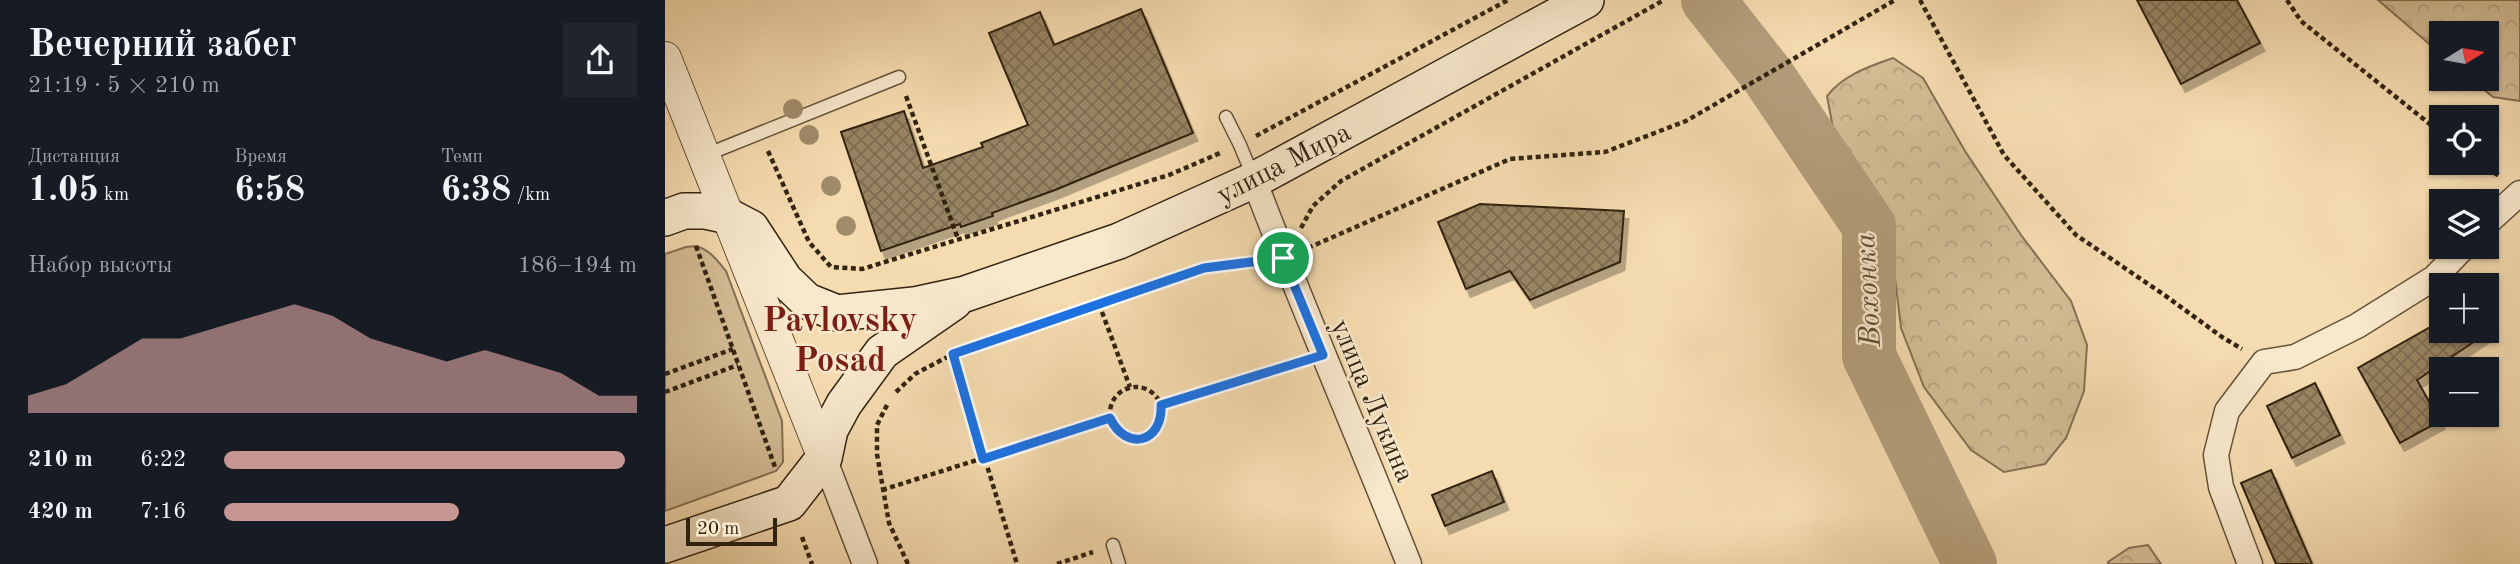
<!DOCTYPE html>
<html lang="ru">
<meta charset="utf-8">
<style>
:root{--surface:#171b24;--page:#20242c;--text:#f1f3f6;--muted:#9ea1a6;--accent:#c59692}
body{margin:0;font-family:"Old Standard TT",serif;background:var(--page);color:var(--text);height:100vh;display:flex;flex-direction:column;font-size:26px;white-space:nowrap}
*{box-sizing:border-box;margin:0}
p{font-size:23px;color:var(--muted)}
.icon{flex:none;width:38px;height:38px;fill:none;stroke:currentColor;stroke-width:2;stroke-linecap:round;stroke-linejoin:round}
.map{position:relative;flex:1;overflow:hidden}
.drawer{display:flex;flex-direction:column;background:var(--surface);width:665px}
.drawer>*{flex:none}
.needle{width:46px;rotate:79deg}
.controls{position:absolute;left:1764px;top:21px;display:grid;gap:14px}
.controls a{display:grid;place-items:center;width:70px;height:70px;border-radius:0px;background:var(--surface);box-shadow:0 2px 5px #0004;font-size:35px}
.scale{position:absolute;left:21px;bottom:18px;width:91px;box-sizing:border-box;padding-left:7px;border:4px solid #332411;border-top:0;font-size:19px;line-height:24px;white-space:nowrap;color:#332411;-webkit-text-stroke:5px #f8e8cc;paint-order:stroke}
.pin{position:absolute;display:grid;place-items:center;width:60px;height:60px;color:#fff;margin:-30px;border:4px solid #fff;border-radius:50%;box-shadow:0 2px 7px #0007}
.round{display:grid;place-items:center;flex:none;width:74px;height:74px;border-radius:0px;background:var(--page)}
.overview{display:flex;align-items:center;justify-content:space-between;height:119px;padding:0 28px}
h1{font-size:38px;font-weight:700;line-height:52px}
.metrics{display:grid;grid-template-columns:repeat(3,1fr);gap:10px;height:119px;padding:7px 28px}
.metrics div{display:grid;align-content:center}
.metrics b{font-size:35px;font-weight:700}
.metrics small{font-size:19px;font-weight:400}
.metrics p{font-size:19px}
.chart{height:196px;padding:14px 28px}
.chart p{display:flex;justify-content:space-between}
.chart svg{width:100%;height:126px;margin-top:7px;fill:var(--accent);opacity:.7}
ul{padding:0 28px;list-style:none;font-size:23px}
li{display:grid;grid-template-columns:112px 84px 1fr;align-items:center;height:52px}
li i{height:18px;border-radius:9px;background:var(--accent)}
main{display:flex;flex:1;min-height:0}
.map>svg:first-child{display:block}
.forest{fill:url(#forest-crowns);stroke:#847053;stroke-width:2}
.park{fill:#d4bd95;stroke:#847053;stroke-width:2}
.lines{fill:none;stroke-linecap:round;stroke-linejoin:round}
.river{stroke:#b39d7a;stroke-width:54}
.building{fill:url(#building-cross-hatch);stroke:#332411;stroke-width:2;filter:url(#shadow)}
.service-casing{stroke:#645239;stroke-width:15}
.minor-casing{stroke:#645239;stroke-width:27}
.tertiary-casing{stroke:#645239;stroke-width:34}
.secondary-casing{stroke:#332411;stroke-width:38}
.path{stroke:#332411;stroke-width:4.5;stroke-dasharray:5 3.5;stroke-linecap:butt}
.service{stroke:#f8e8cc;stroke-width:12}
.minor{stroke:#f8e8cc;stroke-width:24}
.tertiary{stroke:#f8e8cc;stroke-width:32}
.secondary{stroke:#f8e8cc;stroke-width:35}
.tree{fill:#a08c6b}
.route-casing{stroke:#fff;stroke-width:14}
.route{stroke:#1a73e8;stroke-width:9}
.labels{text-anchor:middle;stroke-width:5;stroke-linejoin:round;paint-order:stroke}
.street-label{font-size:28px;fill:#332411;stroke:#f8e8cc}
.water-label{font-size:30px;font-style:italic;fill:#604e36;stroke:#f8e8cc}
.district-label{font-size:35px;font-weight:bold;fill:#7a1f14;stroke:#f8e8cc}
</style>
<main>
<section class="drawer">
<div class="overview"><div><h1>Вечерний забег</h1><p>21:19 · 5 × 210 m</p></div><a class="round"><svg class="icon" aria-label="share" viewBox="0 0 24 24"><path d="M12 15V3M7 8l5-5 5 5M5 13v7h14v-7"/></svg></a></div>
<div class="metrics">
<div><p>Дистанция</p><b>1.05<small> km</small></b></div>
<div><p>Время</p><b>6:58</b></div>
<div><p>Темп</p><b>6:38<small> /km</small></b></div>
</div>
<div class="chart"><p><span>Набор высоты</span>186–194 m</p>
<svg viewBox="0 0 160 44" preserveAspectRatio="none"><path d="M0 44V38L10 34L20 26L30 18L40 18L50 14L60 10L70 6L80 10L90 18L100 22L110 26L120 22L130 26L140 30L150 38L160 38V44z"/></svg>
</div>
<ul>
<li><b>210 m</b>6:22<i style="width:97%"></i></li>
<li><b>420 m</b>7:16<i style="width:57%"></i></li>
</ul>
</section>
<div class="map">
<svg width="1855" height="564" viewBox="0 0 1855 564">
<defs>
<pattern id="forest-crowns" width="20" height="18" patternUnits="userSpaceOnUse" patternTransform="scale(1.75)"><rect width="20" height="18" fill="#d4bd95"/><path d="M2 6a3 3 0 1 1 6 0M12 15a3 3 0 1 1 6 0" fill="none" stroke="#b6a27f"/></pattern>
<pattern id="building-cross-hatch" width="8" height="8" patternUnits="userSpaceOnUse" patternTransform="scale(1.75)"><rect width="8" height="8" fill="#988464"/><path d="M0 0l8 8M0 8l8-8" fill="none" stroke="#7d6c51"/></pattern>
<filter id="shadow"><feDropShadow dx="4.5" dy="8" stdDeviation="0" flood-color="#0004"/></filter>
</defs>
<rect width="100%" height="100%" fill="#f5dcb0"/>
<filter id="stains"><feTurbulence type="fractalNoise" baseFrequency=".00286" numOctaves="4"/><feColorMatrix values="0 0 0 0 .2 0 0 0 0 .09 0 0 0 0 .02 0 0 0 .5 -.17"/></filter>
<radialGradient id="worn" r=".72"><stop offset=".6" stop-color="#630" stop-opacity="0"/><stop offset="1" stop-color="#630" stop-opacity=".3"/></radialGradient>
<g class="forest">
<polygon points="1713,0 1855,0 1855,101 1828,97 1806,79 1822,79 1822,33 1776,33 1776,54"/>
<path d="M 1228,58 L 1258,78 L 1300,151 L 1356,235 L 1406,301 L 1422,345 L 1419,391 L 1401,438 L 1380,464 L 1339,472 L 1306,450 L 1259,387 L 1236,328 L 1224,228 L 1173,155 L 1162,96 C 1178,75 1203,67 1228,58 Z"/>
<polygon points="1483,545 1496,564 1443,564 1443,562 1464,548"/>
</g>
<path class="park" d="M 31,246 C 45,250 52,260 61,271 L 117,421 L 118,462 L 111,471 L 0,511 L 0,254 L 21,247 Z"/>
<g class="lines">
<polyline class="river" points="1043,0 1103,76 1204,226 1204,356 1305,564"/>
</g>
<g class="building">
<polygon points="1472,0 1572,0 1595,43 1516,84"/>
<polygon points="476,9 528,133 390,190 327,213 328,216 296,227 295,224 216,251 176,132 239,111 258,168 318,147 316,143 363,125 324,33 375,12 389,45"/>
<polygon points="815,204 959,211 955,262 865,300 845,271 801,289 773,222"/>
<polygon points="1776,321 1776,331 1825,331 1752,380 1775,421 1735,443 1693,368"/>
<polygon points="1650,383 1675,435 1627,458 1602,406"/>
<polygon points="1606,470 1647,564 1611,564 1576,483"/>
<polygon points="827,471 839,502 780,526 767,495"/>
</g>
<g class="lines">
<defs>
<g id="service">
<polyline points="561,117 575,145 589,179"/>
<polyline points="38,156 234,77"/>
<polyline points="448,545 454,564"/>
</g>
<g id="minor">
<path d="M 589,180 C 638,309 693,435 744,564"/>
<polyline points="1822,223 1855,193"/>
<polyline points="159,458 200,564"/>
<polyline points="1585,564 1556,487 1551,455 1562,411 1599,362 1630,357 1692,326 1769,278 1799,247"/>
</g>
<polyline id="tertiary" points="0,58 159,458"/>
<g id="secondary">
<polyline points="0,218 19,211 40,211 63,216 86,228 120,280 142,301 172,313 249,305 300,294 454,241 589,180 921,0"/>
<polyline points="0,545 124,503 159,458 165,430 179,404 217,352 289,302"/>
</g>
</defs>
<use href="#service" class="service-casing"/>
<use href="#minor" class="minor-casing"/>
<use href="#tertiary" class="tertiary-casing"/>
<use href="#secondary" class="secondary-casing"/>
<g class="path">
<polyline points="1255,0 1339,155 1411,235 1498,294 1557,337 1577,349"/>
<polyline points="1622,0 1636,21 1776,133"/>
<polyline points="241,96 293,239"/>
<polyline points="591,136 843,0"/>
<polyline points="103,151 144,242 166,267 197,269 504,175 555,153"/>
<polyline points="1815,163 1834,176"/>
<polyline points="636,228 648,206 676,181 999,0"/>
<polyline points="31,246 111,470"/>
<polyline points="643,248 845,159 940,152 1021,121 1230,0"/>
<polyline points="434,304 465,387"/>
<polyline points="288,354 352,564"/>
<polyline points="0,374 68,349"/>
<circle cx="471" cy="413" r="26"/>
<polyline points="0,392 73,365"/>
<polyline points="231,392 250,374 288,354 539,268 594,261"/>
<polyline points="222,405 212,425 212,454 224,523 243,564"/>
<polyline points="496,405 632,363"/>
<polyline points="217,490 445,418"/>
<polyline points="137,537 147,564"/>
<polyline points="392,564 428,552"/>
</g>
<use href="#service" class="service"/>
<use href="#minor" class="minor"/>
<use href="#tertiary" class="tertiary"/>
<use href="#secondary" class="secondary"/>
</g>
<g class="tree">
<circle cx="128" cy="109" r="10"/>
<circle cx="144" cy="135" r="10"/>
<circle cx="166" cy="186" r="10"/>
<circle cx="181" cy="226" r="10"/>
</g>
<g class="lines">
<defs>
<path id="route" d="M 618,258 L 658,355 L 496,405 C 498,443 461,452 445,418 L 318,459 L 288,354 L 539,268 Z"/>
</defs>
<use href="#route" class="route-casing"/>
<use href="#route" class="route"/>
</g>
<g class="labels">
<g class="street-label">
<text transform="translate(618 162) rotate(-27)" y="10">улица Мира</text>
<text transform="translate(709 400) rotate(67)" y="10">улица Лукина</text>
</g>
<g class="water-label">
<text transform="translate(1202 290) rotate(-93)" y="10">Вохонка</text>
</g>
<g class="district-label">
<text x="175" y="331">Pavlovsky<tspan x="175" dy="40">Posad</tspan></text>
</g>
</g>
<rect width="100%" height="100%" filter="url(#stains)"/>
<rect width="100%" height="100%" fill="url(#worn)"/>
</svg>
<div class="controls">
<a><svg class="needle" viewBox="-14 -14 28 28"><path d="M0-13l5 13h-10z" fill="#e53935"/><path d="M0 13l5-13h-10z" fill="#9ea1a6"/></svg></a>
<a><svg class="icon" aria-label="locate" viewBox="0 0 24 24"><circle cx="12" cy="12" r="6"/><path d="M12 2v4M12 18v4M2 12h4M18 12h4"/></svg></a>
<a><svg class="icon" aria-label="layers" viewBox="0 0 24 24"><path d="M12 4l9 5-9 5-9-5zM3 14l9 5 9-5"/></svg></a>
<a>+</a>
<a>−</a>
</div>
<div class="scale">20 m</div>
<div class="pin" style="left:618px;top:258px;background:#1e9e55"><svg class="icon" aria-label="arrive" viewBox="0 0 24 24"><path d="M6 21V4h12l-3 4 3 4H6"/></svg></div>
</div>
</main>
